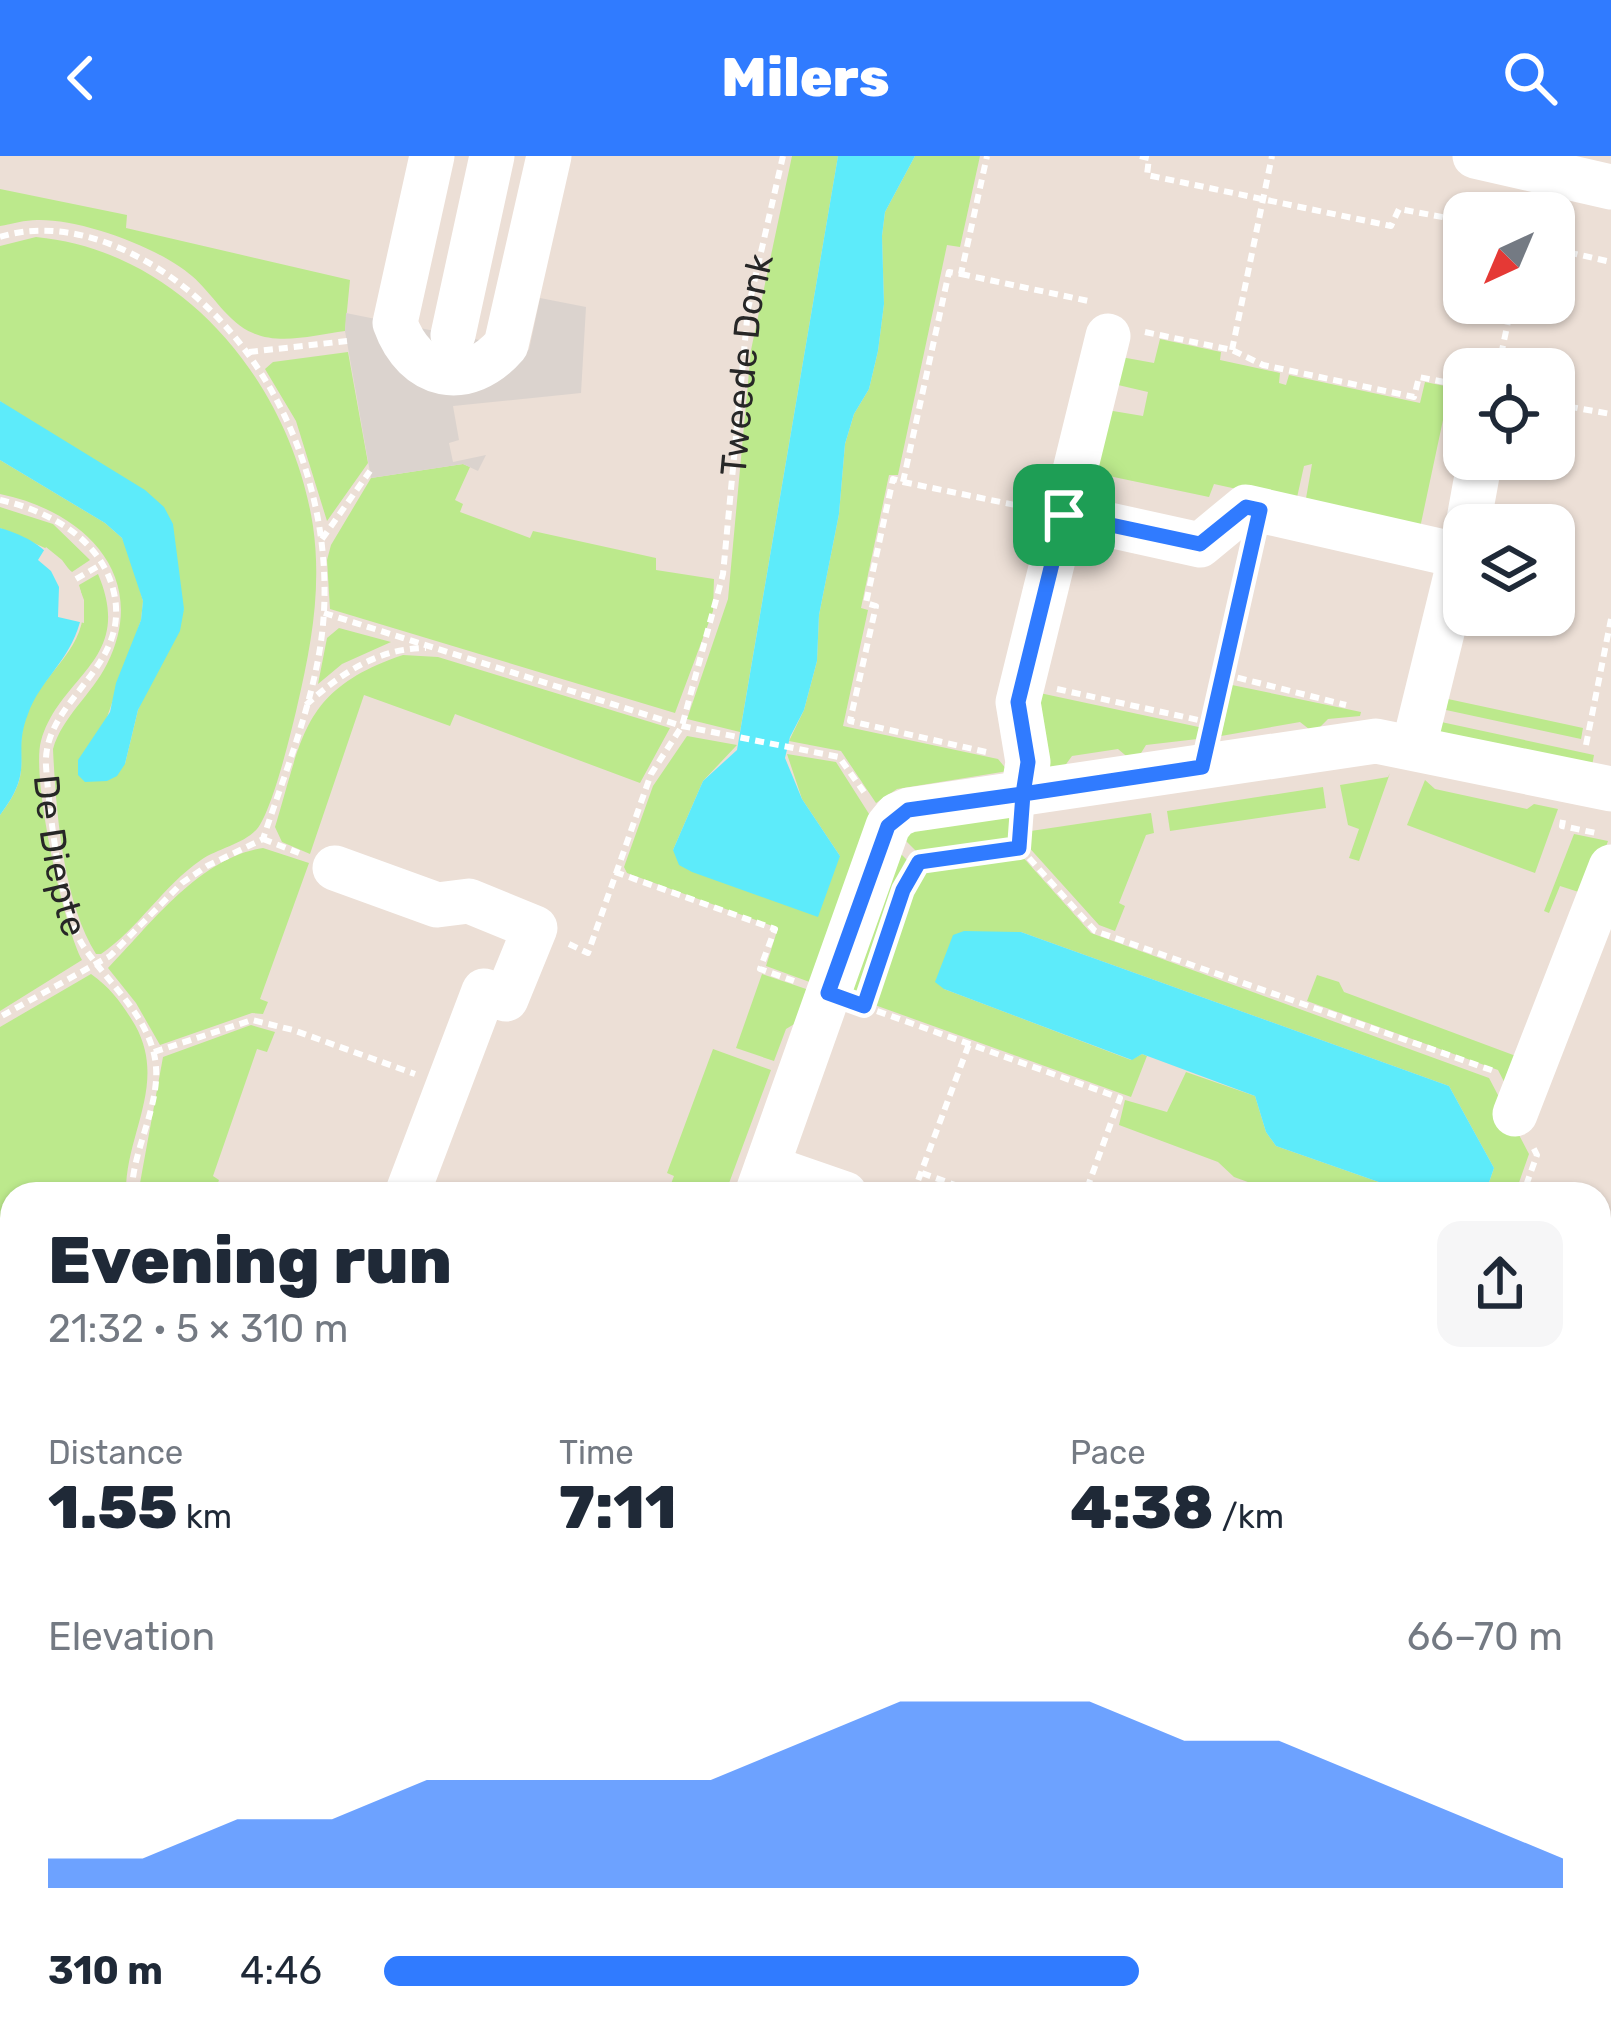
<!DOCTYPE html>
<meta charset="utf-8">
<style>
:root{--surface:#fff;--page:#f6f6f7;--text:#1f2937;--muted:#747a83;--accent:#307bff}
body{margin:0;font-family:Rubik,sans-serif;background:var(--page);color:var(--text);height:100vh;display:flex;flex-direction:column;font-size:45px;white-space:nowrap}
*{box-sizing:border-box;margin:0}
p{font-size:39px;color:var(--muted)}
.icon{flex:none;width:66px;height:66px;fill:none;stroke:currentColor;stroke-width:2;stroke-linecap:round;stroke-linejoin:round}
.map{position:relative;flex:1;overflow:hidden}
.sheet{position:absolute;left:0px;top:1026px;width:1611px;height:861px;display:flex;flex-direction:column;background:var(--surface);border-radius:36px 36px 0 0;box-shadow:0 3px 9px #0004}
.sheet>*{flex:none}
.needle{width:78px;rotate:224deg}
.tools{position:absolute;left:1443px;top:36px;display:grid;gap:24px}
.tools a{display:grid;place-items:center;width:132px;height:132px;border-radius:24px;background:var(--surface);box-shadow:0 3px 9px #0004;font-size:60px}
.pin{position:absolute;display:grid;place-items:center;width:102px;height:102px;color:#fff;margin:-51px;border-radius:24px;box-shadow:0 6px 18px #0006}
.round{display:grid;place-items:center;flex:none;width:126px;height:126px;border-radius:24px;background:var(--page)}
.summary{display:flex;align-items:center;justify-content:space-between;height:204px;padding:0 48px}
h1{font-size:66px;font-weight:800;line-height:90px}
.stats{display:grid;grid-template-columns:repeat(3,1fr);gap:18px;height:204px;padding:12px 48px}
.stats div{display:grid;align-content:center}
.stats b{font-size:60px;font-weight:800}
.stats small{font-size:33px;font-weight:400}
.stats p{font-size:33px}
.chart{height:336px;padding:24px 48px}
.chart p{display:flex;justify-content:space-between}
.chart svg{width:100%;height:216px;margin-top:12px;fill:var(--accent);opacity:.7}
ul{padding:0 48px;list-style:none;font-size:39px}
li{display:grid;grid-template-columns:192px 144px 1fr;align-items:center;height:90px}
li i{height:30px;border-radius:15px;background:var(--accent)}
header{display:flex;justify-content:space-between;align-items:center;height:156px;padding:0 48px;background:var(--accent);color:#fff;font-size:54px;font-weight:800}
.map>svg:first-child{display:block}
.green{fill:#bce98c}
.plaza{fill:#dbd3ce}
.water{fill:#5debfa}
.pier{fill:#ecdfd6}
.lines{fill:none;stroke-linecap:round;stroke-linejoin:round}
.path{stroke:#fff;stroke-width:6;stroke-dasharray:9 6;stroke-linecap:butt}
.minor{stroke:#fff;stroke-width:45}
.route-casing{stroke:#fff;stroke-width:24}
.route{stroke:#307bff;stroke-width:15}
.labels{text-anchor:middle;stroke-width:12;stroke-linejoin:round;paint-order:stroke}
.street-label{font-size:36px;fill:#272727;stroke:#fff}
</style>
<header><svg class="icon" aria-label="back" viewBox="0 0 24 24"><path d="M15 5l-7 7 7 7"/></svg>Milers<svg class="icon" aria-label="search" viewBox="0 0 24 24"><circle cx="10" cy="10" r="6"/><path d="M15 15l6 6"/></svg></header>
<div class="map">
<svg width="1611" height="1886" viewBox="0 0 1611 1886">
<rect width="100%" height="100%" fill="#ecdfd6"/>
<g class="green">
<polygon points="792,0 838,0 740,576 687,563 728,443 751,194"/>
<polygon points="915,0 980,0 960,91 947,89 898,319 889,319 861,452 868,454 843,570 998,603 1008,615 897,633 876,647 841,595 789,585 804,554 817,505 819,459 839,358 845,288 854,258 869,233 878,195 884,148 882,80 885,56"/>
<path d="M 0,33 L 127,59 L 126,72 L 350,124 L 345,175 C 316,179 280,189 253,177 C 228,167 212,137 192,120 C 158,91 82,63 37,64 C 25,64 12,68 0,70 Z"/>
<path d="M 36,81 C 184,95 291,229 313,370 C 322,433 311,491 297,551 C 291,577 272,655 257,673 C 244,688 217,693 201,704 C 163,730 139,772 101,798 L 96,798 C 63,745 56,656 53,593 C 62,561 92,538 107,508 C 151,420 84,355 0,338 L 0,304 L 105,367 L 122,382 L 130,399 L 143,445 L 141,464 L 105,567 L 125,608 L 138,554 L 184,453 L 26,264 L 0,245 L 0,90 Z"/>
<polygon points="1160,183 1221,196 1220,204 1280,217 1279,227 1286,229 1289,219 1420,247 1425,226 1450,231 1420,372 1305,348 1312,308 1304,310 1296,346 1214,328 1209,341 1085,315 1101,253 1143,260 1148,236 1118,229 1121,201 1154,207"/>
<polygon points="348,196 368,307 327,365 296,265 265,213 273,206"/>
<polygon points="463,308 470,311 455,344 463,348 460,356 530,382 533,375 656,402 656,414 714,423 713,455 675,557 330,453 327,404 331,389 371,322"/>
<polygon points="0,351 53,368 90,404 72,416 45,392 0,372"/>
<path d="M 98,418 C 135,505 60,518 41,585 C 31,621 63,768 82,804 L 0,855 L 0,659 C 36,612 12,606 26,561 C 42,511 99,490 79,429 Z"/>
<polygon points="339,472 391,486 342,508 318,528 327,482"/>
<path d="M 403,499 L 438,501 L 670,572 L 640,627 L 455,558 L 450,570 L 364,539 L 310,698 L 282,686 L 275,671 C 303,580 302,533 403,499 Z"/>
<polygon points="1232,529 1361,556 1360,560 1328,563 1314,577 1300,566 1221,580"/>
<polygon points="1035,536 1208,573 1206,582 1146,589 1138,602 1131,604 1118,593 1072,600 1061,615 1046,612"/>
<polygon points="1448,543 1583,572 1581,583 1446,554"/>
<polygon points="1432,564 1594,599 1591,615 1444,584"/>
<polygon points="687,580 737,589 703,625 673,694 840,700 802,643 787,598 836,606 871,661 815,828 766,810 778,772 627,717 624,711 653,630"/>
<polygon points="1390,617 1359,705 1349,702 1359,673 1348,669 1340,629 1388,621"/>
<polygon points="1425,624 1435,633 1527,653 1534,648 1558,653 1535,717 1407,669"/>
<polygon points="1323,631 1326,652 1170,675 1167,655"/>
<polygon points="1008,655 1013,687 922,701 902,681 909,673"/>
<polygon points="1151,657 1154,677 1146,679 1119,747 1125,750 1115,775 1099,769 1025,687 1024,676"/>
<polygon points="1574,678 1608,685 1588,739 1560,730 1549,757 1544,755"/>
<path d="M 263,692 L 309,707 L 260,843 L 268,846 L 263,858 L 252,857 L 160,889 L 136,847 L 108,812 C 151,768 199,702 263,692 Z"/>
<polygon points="897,694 910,707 860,844 845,838"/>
<polygon points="1020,698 1091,777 1489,922 1529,998 1515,1038 1485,1038 1494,1012 1449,930 1021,776 944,833 1131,904 1142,898 1147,900 1131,941 872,848 919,717 924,713"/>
<path d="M 91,818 C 111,832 123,849 135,869 C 168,928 125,978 126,1038 L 12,1038 L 12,1349 L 0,1346 L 0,871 Z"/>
<polygon points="762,818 812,835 801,864 786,873 774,905 736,892"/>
<polygon points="1317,819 1339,826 1344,836 1527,904 1513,943 1498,914 1307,845"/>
<polygon points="251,869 275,876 267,896 257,893 213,1020 219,1024 214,1038 138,1038 163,901"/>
<polygon points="713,893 771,914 725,1038 667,1038 674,1020 667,1017"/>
<polygon points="1186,916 1255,940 1266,976 1276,990 1413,1038 1281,1038 1234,1021 1218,1006 1119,969 1125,944 1167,956"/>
<polygon points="0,1441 12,1453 12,1875 500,1875 512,1886 0,1886"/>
<polygon points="815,1875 997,1875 1000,1886 826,1886"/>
<polygon points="1009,1875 1108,1875 1110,1886 1013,1886"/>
<polygon points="1185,1875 1297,1875 1328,1886 1189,1886"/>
</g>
<polygon class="plaza" points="540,142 586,151 581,237 453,250 459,284 449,287 453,306 486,299 478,315 463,308 371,322 345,175 346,157 529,194"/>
<g class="water">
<polygon points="838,0 915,0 885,56 882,80 884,148 878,195 869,233 854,258 845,288 839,358 819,459 817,505 804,554 790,581 785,602 802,643 840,700 818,761 692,716 679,709 673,694 703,625 737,594"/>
<polygon points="0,245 145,334 164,351 173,368 184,453 180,475 138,554 125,608 117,620 107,625 85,626 78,619 78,604 110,556 116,527 141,464 143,445 122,382 105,367 0,304"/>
<path d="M 0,372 C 57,389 62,415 80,466 C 69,506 40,524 28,558 C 11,601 37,611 0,659 Z"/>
<polygon points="964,775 1021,776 1449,930 1494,1012 1485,1038 1413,1038 1276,990 1266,976 1255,940 1142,898 1132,904 944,833 935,826 953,779"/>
</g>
<polygon class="pier" points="46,391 62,404 76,423 84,444 84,467 58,461 59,431 51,415 38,404"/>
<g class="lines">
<g class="path">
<polyline points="1140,0 1149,2 1147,19 1391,70 1399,53 1464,65"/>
<path d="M 0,81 C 38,69 78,75 115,90 C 253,148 332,309 324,455 C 320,532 287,610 263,683 L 207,710 L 182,727 L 110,800 L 0,861"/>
<polyline points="1554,93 1611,106"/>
<polyline points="961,118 1093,146"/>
<polyline points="1145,176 1232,194 1263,209 1414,241 1419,221 1464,230"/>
<polyline points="1232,194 1272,0"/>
<polyline points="249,196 347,185"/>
<polyline points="1498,213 1512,147"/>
<polyline points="1554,248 1611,258"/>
<polyline points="903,326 1025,351"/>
<path id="s1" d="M 0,344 C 49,355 102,383 114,437 C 131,513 42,544 46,610 C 49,653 60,752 82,788 C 105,824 141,852 153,894 C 167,942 131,991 132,1038"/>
<polyline points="322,383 370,315"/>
<polyline points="76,423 102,408"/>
<polyline points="324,457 682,570 839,601 864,636"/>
<polyline points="1223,518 1346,549"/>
<polyline points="1057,533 1212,567"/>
<path d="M 306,549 C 340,518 378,492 426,492"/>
<polyline points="1211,572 1250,398"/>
<polyline points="1586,589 1611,463"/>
<polyline points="986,596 850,565 876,450 866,447 893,323 903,326 949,116 961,118 987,0"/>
<polyline points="1563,664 1562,670 1596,677"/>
<polyline points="1020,676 1019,691 1095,775 1494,915"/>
<polyline points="263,683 299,697"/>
<polyline points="918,709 1019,691"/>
<polyline points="615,716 775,773 760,813 794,825"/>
<path id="s2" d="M 569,788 L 588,797 L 651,618 L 682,570 L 723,418 L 748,153 L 783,0"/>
<polyline points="863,850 1120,942 1085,1038"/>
<polyline points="154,896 252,864 293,874 415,918"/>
<polyline points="922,1017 980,1038"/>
<polyline points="594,1038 596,1032"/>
<polyline points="913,1038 969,888"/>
<polyline points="1532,1038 1524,1035 1537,999 1533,991"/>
<polyline points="1599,1061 1611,1065"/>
<polyline points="0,1354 11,1362"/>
<polyline points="0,1376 12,1362"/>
<polyline points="1003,1875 1007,1886"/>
<polyline points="1314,1875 1344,1886"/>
<polyline points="1411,1886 1415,1875"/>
</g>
<g class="minor">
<path d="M 432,0 L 395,167 C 415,223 467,234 506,189 L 549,0"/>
<polyline points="1475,0 1611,31"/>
<polyline points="453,179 492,0"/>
<polyline points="1064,359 1200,389 1246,351 1461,400"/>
<polyline points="1468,369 1480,303"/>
<polyline points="1414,590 1464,387"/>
<polyline points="1023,638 1028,606 1018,546 1108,180"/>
<polyline points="335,712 437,749 469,745 535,772 506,843 484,835 407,1038"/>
<polyline points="1515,958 1611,711"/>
<polyline points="767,1011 845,1038"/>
<polyline points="757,1038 888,670 897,659 909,654 1376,585 1611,633"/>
<polyline points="1599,1321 1611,1311"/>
<polyline points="0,1431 12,1442"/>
<polyline points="1599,1502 1611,1506"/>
<polyline points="1599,1702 1611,1707"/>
<polyline points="1599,1783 1611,1787"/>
<polyline points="779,1886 791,1875"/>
</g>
</g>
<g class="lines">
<defs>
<polyline id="route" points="1064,359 1018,546 1028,606 1023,638 908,654 888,670 828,837 864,850 903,734 919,706 1019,692 1023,638 1202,611 1260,354 1246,351 1200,388 1064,359"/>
</defs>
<use href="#route" class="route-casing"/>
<use href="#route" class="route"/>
</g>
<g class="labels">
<g class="street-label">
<text dy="13" stroke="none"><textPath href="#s2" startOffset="636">Tweede Donk</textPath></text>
<text dy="13" stroke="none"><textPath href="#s1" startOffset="438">De Diepte</textPath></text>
</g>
</g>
</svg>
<div class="tools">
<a><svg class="needle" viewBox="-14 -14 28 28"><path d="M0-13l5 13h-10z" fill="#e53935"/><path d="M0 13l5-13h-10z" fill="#747a83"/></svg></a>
<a><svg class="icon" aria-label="locate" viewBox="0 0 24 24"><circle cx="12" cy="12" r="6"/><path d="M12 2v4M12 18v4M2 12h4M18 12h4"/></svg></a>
<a><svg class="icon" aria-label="layers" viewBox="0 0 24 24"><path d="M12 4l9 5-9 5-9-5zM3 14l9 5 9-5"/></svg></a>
</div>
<div class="pin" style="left:1064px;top:359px;background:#1e9e55"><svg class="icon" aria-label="arrive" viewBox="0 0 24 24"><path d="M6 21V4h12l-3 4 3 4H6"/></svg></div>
<section class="sheet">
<div class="summary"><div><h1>Evening run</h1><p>21:32 · 5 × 310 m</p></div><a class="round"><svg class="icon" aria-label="share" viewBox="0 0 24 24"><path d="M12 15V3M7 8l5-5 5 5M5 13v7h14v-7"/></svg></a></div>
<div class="stats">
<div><p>Distance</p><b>1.55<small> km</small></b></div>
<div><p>Time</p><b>7:11</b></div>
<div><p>Pace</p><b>4:38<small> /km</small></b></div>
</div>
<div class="chart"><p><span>Elevation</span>66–70 m</p>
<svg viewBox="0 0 160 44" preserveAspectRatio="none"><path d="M0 44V38L10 38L20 30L30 30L40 22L50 22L60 22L70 22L80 14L90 6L100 6L110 6L120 14L130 14L140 22L150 30L160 38V44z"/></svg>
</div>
<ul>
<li><b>310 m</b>4:46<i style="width:64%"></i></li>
</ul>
</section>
</div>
